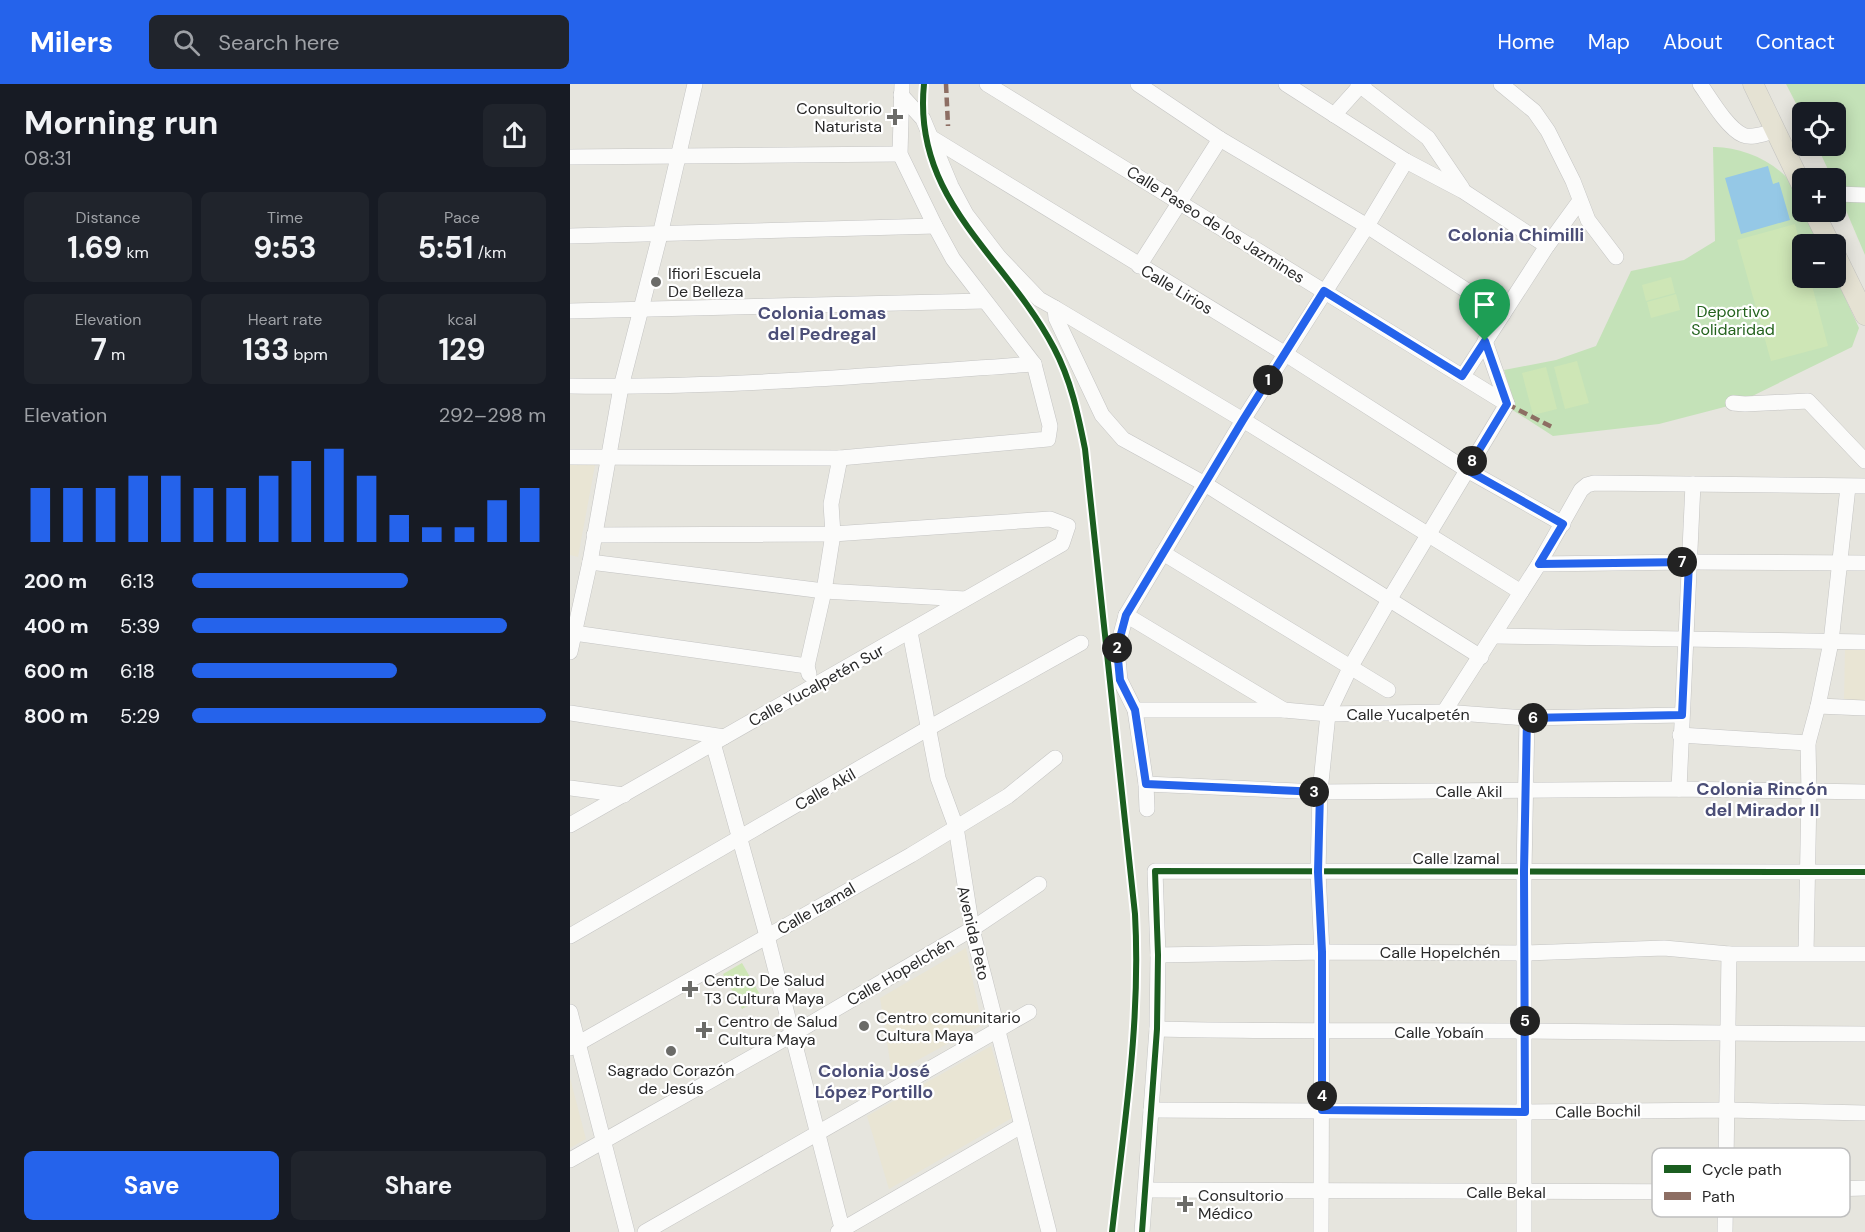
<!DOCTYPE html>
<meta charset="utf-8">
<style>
:root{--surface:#171b24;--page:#20242c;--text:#f1f3f6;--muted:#9ea1a6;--accent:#2563eb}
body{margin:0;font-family:"DM Sans",sans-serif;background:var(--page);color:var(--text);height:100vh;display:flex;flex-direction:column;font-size:22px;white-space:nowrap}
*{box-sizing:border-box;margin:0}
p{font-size:20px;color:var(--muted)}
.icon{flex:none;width:33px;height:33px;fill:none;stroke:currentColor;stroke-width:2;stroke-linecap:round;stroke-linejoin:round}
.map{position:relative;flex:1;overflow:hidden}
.sheet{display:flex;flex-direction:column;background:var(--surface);width:570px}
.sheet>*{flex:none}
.buttons{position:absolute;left:1222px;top:18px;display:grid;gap:12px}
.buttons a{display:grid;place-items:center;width:54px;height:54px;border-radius:9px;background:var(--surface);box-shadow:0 3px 15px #0003;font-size:30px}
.pin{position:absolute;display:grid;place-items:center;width:51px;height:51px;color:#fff;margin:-62px -26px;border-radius:50% 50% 50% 0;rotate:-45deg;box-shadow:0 0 6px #0007}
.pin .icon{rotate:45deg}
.km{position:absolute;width:30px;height:30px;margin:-15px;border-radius:50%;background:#222;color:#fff;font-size:16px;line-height:30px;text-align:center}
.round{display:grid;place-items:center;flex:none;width:63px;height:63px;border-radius:9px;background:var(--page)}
.overview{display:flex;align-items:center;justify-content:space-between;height:102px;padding:0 24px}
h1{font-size:33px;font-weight:700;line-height:45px}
.stats{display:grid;grid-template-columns:repeat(3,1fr);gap:9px;height:102px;padding:6px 24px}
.stats div{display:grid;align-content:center;border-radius:9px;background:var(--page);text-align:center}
.stats b{font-size:30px;font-weight:700}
.stats small{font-size:16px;font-weight:400}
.stats p{font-size:16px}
.chart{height:168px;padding:12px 24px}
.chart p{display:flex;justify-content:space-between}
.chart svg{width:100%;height:108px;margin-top:6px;stroke:var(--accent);stroke-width:6}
.primary-button{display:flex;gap:12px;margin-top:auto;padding:12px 24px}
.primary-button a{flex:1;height:69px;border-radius:9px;background:var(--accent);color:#fff;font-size:24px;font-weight:700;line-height:69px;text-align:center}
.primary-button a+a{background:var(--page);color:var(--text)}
ul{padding:0 24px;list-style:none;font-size:20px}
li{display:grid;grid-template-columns:96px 72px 1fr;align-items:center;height:45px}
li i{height:15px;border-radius:8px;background:var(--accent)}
header{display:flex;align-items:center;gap:36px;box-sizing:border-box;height:84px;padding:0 30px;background:var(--accent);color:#fff}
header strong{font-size:28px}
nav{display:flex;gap:33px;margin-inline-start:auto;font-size:21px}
.search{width:420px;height:54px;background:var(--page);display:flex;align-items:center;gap:15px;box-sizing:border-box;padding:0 21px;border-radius:9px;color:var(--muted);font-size:22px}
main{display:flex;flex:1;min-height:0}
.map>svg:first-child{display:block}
.education{fill:#e9e5d4}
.green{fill:#c4e2b8}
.pitch{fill:#cee6b6}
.water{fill:#95c8e6}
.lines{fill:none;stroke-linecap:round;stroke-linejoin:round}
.minor-casing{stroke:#c4c4c3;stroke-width:16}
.major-casing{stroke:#c3c3c0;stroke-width:21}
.minor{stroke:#fbfbfa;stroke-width:15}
.major{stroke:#e5e2d3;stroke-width:20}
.quiet{stroke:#8d6e63;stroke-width:4.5;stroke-dasharray:9 4.5;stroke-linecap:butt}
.cycleway-casing{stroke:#fff;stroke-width:10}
.cycleway{stroke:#1b5e20;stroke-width:6}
.route-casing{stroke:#fff;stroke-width:12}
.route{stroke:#2563eb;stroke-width:8}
.poi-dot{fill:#6b6b68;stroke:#fff;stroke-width:2}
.labels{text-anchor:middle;stroke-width:4.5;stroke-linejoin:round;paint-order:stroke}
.poi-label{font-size:16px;fill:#292929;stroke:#fff;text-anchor:start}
.street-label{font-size:16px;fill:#292929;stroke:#fff}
.park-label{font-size:16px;fill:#23621d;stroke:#fff}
.neighbourhood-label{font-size:18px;font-weight:bold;fill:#4b4e77;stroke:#fff}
.key{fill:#fff;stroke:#bfbfbf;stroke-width:1.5}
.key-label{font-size:16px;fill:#292929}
</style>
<header>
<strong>Milers</strong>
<div class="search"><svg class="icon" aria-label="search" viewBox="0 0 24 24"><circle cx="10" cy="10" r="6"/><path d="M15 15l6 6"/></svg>Search here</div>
<nav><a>Home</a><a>Map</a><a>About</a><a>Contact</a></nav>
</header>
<main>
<section class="sheet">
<div class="overview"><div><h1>Morning run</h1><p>08:31</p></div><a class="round"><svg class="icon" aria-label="share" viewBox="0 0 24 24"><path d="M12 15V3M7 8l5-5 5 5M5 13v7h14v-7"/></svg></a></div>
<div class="stats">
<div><p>Distance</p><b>1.69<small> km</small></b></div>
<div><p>Time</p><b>9:53</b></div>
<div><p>Pace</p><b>5:51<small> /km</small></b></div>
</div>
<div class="stats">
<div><p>Elevation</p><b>7<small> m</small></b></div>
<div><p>Heart rate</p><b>133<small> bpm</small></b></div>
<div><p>kcal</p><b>129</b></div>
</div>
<div class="chart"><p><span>Elevation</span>292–298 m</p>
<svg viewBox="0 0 160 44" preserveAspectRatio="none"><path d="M5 44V22M15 44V22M25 44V22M35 44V17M45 44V17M55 44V22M65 44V22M75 44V17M85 44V11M95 44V6M105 44V17M115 44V33M125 44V38M135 44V38M145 44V27M155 44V22"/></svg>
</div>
<ul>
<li><b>200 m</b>6:13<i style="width:61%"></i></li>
<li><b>400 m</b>5:39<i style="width:89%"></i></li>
<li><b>600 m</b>6:18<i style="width:58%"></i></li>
<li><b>800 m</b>5:29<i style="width:100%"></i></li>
</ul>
<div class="primary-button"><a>Save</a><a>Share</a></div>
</section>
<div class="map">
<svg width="1295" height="1148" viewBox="0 0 1295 1148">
<rect width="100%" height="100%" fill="#e6e5de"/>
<g class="education">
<polygon points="0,375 26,376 8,473 0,471"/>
<polygon points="1275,561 1295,561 1295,621 1274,620"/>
<polygon points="396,864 412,941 322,990 310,914"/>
<polygon points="421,962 442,1034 319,1105 297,1032"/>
<polygon points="0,994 16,1055 0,1064"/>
</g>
<g class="green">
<polygon points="1216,0 1295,0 1295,171 1266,103 1266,94 1262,94 1247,62 1266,62 1266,28 1233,28 1233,33"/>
<path d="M 1143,63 C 1179,62 1230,88 1233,128 L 1235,128 L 1250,160 L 1233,160 L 1233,194 L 1266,194 L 1289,244 L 1282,263 L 1166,320 L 1089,340 L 983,352 L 941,325 L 943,317 L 934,286 L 986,276 L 1026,262 L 1061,187 L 1114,176 L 1145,157 Z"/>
</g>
<g class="pitch">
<polygon points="1225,140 1233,170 1233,194 1240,194 1258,262 1201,277 1167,156"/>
<polygon points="1101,193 1105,209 1076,217 1072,201"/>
<polygon points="1106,210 1110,226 1081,234 1077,218"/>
<polygon points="1007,277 1019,319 995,325 984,283"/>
<polygon points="976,283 987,325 963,331 952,289"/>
<polygon points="172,879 192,914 172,925 153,890"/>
</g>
<polygon class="water" points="1198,82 1203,100 1209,98 1220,136 1171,150 1155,94"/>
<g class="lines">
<defs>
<g id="minor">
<polyline points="417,0 937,320"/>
<polyline points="568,0 650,55 797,142 933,230"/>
<polyline points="716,0 836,77 893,107 977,162"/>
<polyline points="788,0 858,54 892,104"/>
<polyline points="931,0 964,27 978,47 1003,97 1018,136 1046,173"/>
<path d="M 1130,0 C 1140,14 1157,44 1173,51 C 1182,55 1195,49 1205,47"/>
<polyline points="331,11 353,35 381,102 396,130 429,173 469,215 485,224 673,336 951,508"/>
<polyline points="764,31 790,2 794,0"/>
<polyline points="362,54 714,269 897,386 993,440"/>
<polyline points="0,73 330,70"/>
<polyline points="1266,110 1295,111"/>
<polyline points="0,152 365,142"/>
<polyline points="569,182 650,55"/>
<polyline points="485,224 486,234 532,331 553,355 635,400 911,573"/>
<polyline points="0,227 414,217"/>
<polyline points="915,257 937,320"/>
<polyline points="893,292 977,162 1009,118"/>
<path d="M 0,302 C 155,304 310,291 464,280"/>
<polyline points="1163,319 1175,320 1238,317 1295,377"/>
<polyline points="0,373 270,374 478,355 480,342 464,280 383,175 365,142 330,70 332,0"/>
<polyline points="593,469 818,606"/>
<polyline points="20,478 254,507 395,515"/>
<polyline points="969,480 1119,478 1295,479"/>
<polyline points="556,531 714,626"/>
<polyline points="340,548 368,694 386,743 402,845 479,1148"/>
<polyline points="4,549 237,582"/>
<polyline points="925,552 1295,558"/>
<polyline points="0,568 20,478 51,303 90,151 125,0"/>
<polyline points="239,590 237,582 254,507 263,450 261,420 270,374"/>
<polyline points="1248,622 1295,624"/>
<polyline points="565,626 714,626 758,630 874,628 957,634 1112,631"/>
<polyline points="874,628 969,480 1011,406 1017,401 1024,399 1295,402"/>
<polyline points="0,629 154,653"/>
<polyline points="1110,651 1238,659"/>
<polyline points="143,659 197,852 273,1148"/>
<polyline points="576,700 750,708 1109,705 1295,708"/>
<polyline points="0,704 54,711"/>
<polyline points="1109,705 1123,400"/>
<polyline points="577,725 576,700 565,626 550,596 547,565 556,531 673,336 797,142 836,77"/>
<polyline points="0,741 492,460 498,442 480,435 263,450 24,451"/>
<polyline points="0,852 357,645 511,559"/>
<polyline points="1236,869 1239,708 1238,659 1248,622 1261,558 1278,403"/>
<polyline points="588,871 752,868 956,869 1094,864 1159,870 1295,870"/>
<polyline points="0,928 57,1148"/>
<path d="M 587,945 C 710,948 832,946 955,947 C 1068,948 1182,950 1295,950"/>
<polyline points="0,964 341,771 438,712 485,674"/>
<polyline points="581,1026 955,1028 1157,1026 1295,1029"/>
<polyline points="0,1076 223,950 402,845 469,800"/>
<polyline points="576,1106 1155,1108 1295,1104"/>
<polyline points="75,1148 459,928"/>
<polyline points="268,1148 451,1042"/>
<polyline points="572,1148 587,945 588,871 585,787 1295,788"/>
<polyline points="751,1148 752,868 748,788 750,708 758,630 780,584 819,516 937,320"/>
<polyline points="954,1148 954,787 957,634"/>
<polyline points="1155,1148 1159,870"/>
</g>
<g id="major">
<polyline points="1183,0 1233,104"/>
<polyline points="1244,128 1260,160"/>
<polyline points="1266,172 1295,231"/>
</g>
</defs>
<use href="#minor" class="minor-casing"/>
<use href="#major" class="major-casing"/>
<use href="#minor" class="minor"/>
<use href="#major" class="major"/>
<g class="quiet">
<polyline points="376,0 378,42"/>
<polyline points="937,320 982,343"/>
</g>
<defs>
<g id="cycleway">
<path d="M 354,0 C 342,117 436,172 484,264 C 501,296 508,330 515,365 L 565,830 C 571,938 554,1041 542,1148"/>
<polyline points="572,1148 587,945 588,871 585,787 1295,788"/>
</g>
</defs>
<use href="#cycleway" class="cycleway-casing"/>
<use href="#cycleway" class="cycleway"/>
</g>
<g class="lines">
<defs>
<polygon id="route" points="754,207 892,292 915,257 937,320 897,386 993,440 969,480 1119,478 1112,631 957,634 954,787 955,1028 752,1026 752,868 748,788 750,708 576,700 565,626 550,596 547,565 556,531 673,336"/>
</defs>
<use href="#route" class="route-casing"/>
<use href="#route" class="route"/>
</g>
<g class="poi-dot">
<path d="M322 24h6v6h6v6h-6v6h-6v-6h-6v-6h6z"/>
<circle cx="86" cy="198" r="6"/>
<path d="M117 896h6v6h6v6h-6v6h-6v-6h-6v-6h6z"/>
<circle cx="294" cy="942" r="6"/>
<path d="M131 937h6v6h6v6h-6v6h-6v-6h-6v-6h6z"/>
<circle cx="101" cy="967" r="6"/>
<path d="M612 1111h6v6h6v6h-6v6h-6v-6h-6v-6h6z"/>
</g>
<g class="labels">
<g class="poi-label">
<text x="312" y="30" text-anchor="end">Consultorio<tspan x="312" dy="18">Naturista</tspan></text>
<text x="98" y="195">Ifiori Escuela<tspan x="98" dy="18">De Belleza</tspan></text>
<text x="134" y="902">Centro De Salud<tspan x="134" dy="18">T3 Cultura Maya</tspan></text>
<text x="306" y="939">Centro comunitario<tspan x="306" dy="18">Cultura Maya</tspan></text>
<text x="148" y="943">Centro de Salud<tspan x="148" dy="18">Cultura Maya</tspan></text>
<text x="101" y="992" text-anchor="middle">Sagrado Corazón<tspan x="101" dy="18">de Jesús</tspan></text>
<text x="628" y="1117">Consultorio<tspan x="628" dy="18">Médico</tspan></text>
</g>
<g class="street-label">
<text transform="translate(646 140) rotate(32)" y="6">Calle Paseo de los Jazmines</text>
<text transform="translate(607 205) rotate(31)" y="6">Calle Lirios</text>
<text transform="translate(246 601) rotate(-29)" y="6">Calle Yucalpetén Sur</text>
<text x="838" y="636">Calle Yucalpetén</text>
<text transform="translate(255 705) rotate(-30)" y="6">Calle Akil</text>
<text x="899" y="713">Calle Akil</text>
<text x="886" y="780">Calle Izamal</text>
<text transform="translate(246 824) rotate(-30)" y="6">Calle Izamal</text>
<text transform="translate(404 849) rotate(77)" y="6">Avenida Peto</text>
<text x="870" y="874">Calle Hopelchén</text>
<text transform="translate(330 887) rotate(-30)" y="6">Calle Hopelchén</text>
<text x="869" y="954">Calle Yobaín</text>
<text transform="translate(1028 1027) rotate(-1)" y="6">Calle Bochil</text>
<text x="936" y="1114">Calle Bekal</text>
</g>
<g class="park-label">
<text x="1163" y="233">Deportivo<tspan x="1163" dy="18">Solidaridad</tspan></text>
</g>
<g class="neighbourhood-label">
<text x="946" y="157">Colonia Chimilli</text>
<text x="252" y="235">Colonia Lomas<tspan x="252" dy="21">del Pedregal</tspan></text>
<text x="1192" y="711">Colonia Rincón<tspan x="1192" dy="21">del Mirador II</tspan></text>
<text x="304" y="993">Colonia José<tspan x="304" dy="21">López Portillo</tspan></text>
</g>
</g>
<rect x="1082" y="1064" width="198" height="69" rx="9" class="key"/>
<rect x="1094" y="1081" width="27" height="8" fill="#1b5e20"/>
<rect x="1094" y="1108" width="27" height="8" fill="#8d6e63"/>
<g class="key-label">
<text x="1132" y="1091">Cycle path</text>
<text x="1132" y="1118">Path</text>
</g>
</svg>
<div class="buttons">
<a><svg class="icon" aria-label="locate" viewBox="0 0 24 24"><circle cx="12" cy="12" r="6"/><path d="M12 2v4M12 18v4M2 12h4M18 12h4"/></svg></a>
<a>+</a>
<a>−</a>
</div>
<div class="pin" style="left:915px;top:257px;background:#1e9e55"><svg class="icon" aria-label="arrive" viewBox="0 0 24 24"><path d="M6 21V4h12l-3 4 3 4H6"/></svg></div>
<b class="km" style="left:698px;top:296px">1</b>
<b class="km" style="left:547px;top:564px">2</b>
<b class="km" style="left:744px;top:708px">3</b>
<b class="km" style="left:752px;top:1012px">4</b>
<b class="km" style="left:955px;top:937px">5</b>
<b class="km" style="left:963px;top:634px">6</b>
<b class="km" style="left:1112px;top:478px">7</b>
<b class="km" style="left:902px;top:377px">8</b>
</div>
</main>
